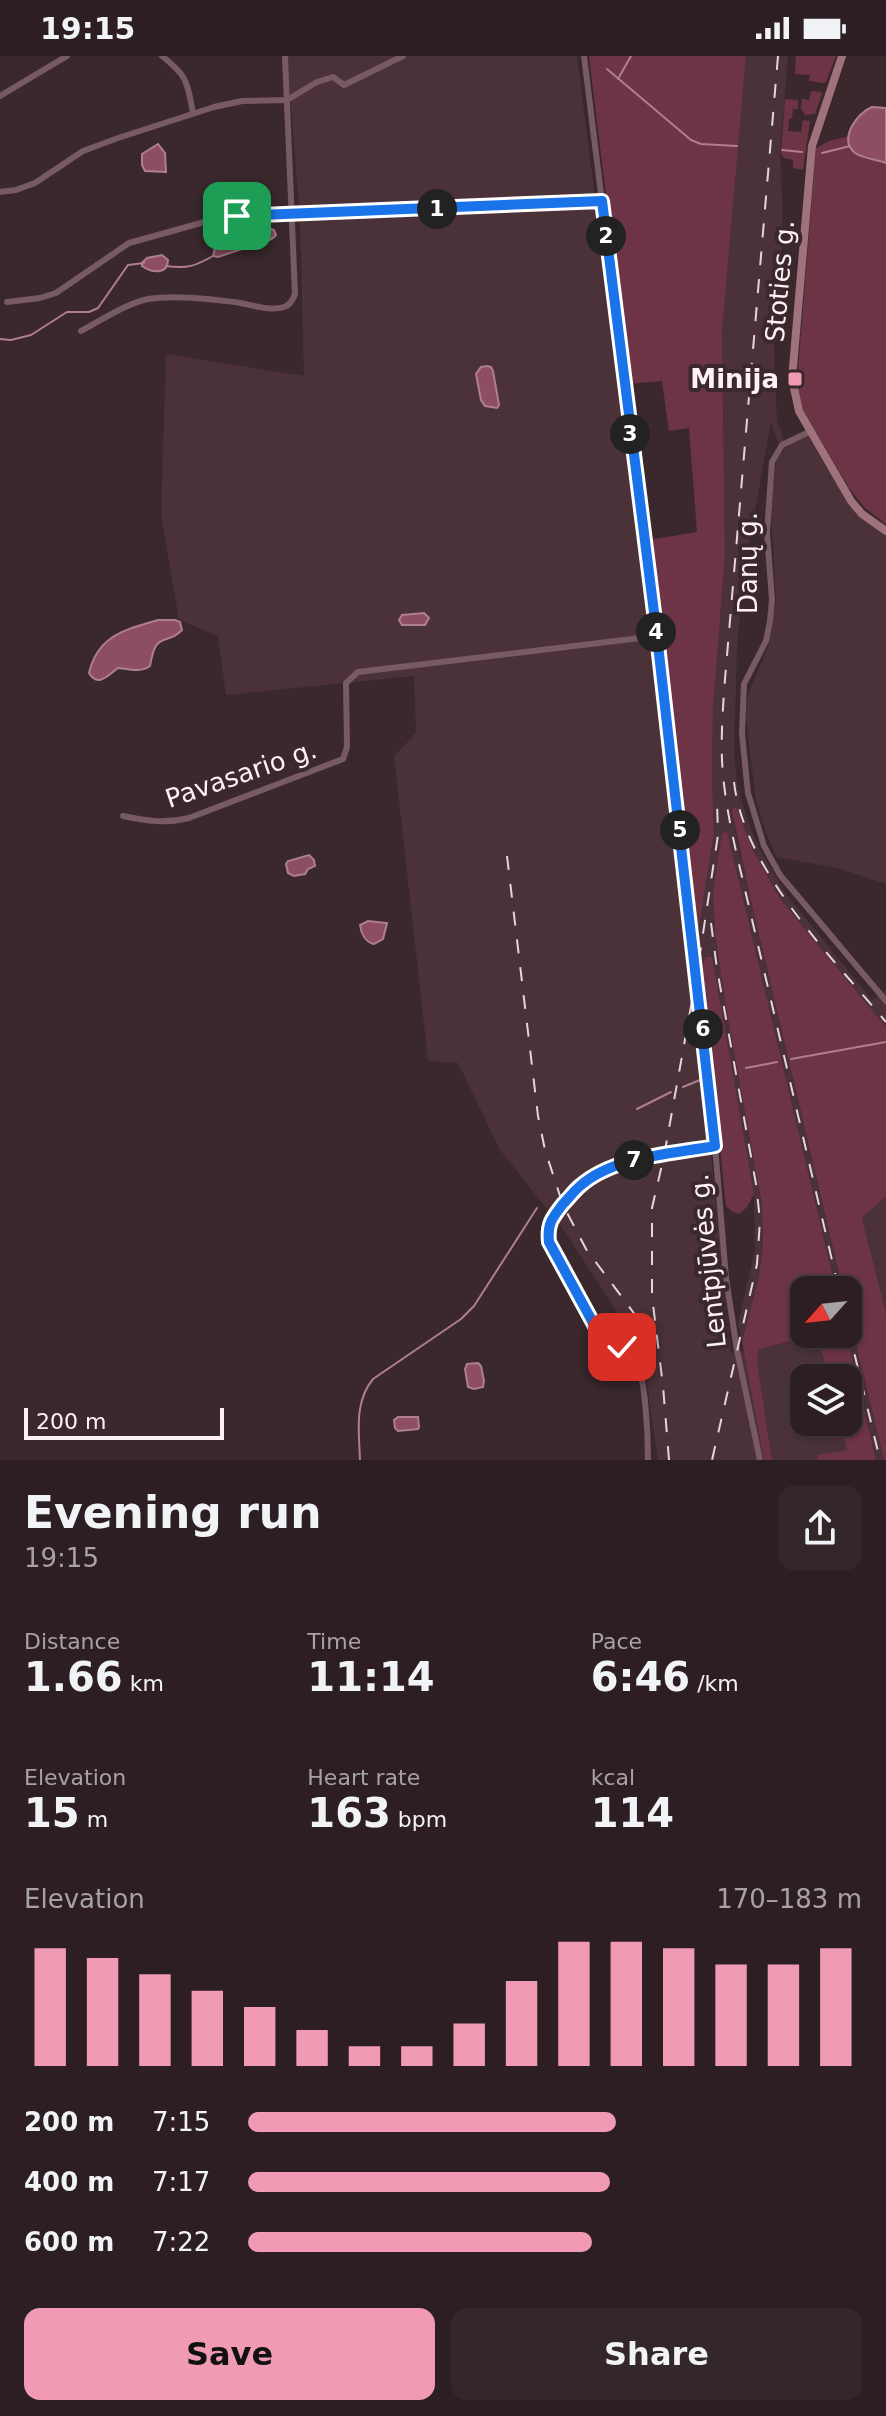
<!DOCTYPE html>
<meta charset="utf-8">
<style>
:root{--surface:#2c1e22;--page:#34272a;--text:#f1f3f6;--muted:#a6a2a5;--line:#483c40;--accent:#f19ab3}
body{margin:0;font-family:"DejaVu Sans",sans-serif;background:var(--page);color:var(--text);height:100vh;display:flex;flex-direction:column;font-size:30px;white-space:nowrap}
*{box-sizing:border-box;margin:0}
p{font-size:26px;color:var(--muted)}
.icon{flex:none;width:44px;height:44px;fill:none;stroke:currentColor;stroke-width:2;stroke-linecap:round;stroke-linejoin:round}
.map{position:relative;height:1404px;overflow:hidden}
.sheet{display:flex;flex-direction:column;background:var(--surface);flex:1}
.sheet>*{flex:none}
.needle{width:52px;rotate:243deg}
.tools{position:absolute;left:790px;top:1220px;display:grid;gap:16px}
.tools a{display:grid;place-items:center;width:72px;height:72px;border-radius:16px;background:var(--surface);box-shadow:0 2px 6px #0004,0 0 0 2px var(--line);font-size:40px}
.scale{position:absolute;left:24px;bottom:20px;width:200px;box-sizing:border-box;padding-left:8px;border:4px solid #fef1f4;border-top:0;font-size:22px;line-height:28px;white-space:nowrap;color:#fef1f4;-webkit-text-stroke:6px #3a282d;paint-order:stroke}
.pin{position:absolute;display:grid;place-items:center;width:68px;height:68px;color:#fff;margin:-34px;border-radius:16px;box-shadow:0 4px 12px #0006}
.km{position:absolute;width:40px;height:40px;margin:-20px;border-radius:50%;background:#222;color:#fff;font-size:22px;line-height:40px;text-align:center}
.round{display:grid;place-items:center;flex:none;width:84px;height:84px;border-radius:16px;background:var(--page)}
.head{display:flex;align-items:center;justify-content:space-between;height:136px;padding:0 24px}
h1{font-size:44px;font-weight:600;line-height:60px}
.metrics{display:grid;grid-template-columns:repeat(3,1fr);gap:12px;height:136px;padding:8px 24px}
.metrics div{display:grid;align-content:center}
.metrics b{font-size:40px;font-weight:600}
.metrics small{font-size:22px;font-weight:400}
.metrics p{font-size:22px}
.chart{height:224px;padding:16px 24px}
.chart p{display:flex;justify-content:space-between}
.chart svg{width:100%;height:144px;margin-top:8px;stroke:var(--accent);stroke-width:6}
.primary-button{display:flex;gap:16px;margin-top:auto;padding:16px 24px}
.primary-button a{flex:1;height:92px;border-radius:16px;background:var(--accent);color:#111;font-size:32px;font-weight:600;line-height:92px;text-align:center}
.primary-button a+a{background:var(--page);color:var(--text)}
ul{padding:0 24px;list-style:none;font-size:26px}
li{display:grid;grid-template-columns:128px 96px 1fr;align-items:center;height:60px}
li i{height:20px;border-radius:10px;background:var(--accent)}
.status{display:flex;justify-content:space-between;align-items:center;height:56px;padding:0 40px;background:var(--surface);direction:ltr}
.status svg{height:22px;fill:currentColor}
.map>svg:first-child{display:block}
.built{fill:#4a3238}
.green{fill:#6d3446}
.water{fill:#8d4e61;stroke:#af7f8d;stroke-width:2}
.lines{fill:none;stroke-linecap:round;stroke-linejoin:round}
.stream{stroke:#af7f8d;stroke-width:2}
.street{stroke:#775a62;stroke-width:6}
.secondary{stroke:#9f727e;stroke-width:8}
.rail{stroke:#e4d6da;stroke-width:2;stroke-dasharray:14 14;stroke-linecap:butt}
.route-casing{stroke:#fff;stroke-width:16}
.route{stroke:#1a73e8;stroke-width:10}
.poi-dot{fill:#f19ab3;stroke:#3a282d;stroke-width:3}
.labels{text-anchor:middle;stroke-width:8;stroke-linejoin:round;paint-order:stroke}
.street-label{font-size:26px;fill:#fef1f4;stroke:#3a282d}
.poi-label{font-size:26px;font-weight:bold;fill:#fef1f4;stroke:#3a282d;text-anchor:end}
</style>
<div class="status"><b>19:15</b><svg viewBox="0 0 49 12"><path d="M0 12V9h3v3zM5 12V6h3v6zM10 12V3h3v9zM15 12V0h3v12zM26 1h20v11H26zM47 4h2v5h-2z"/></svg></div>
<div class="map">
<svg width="886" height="1404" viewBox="0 0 886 1404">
<rect width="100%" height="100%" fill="#3a282d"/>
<g class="built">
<polygon points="287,0 577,0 665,684 705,1039 731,1297 744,1295 764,1404 658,1404 642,1294 563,1173 500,1094 458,1007 428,1005 394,700 416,677 414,620 226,639 218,580 179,564 161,458 166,298 304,320 300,163"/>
<polygon points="746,0 788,0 780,98 783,163 781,228 774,290 777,364 784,385 779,388 771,366 743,521 737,592 734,697 738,733 749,768 760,794 786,838 872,944 886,934 886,971 781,844 732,755 738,789 843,1234 836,1234 726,776 713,837 715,878 726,952 762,1149 763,1188 759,1220 742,1286 738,1268 755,1194 754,1138 728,1002 705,901 702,917 697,883 714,778 712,721 713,652 725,500 722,276"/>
<polygon points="808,379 847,447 863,464 886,479 886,828 838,812 776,801 761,763 755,739 746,660 747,643 752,629 768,591 776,544 771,455 773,428 776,406 781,397 789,388"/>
<polygon points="886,1141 886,1257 862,1162"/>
<polygon points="848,1255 884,1404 876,1404 846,1278"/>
<polygon points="805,1278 817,1278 829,1322 804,1322 804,1366 840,1366 847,1394 818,1399 818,1404 772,1404 757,1305 759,1292 804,1283"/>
</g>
<g class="green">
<polygon points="589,0 746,0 722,276 725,500 713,652 712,721 714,778 697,883 648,484 697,476 689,372 669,375 662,325 629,328"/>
<polygon points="796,0 836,0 826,26 823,27 809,25 810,19 795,18"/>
<polygon points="811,35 821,36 822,38 815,58 805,59 801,53 802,43 809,44"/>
<polygon points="785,43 798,44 798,53 793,53 792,62 789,63 788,75 801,76 803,64 810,65 803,114 793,112 793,104 784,102 781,98"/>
<path d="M 872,51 L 886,52 L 886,468 L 864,451 L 849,432 L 802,352 L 797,336 L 797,325 L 816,92 L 829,85 L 849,80 C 854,65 857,57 872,51 Z"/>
<polygon points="734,750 736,752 753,794 781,844 886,971 886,1141 862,1162 886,1257 886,1404 884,1404 848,1255 848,1234 843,1234 749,836 732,755"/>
<polygon points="727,776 836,1234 804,1234 804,1282 759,1293 757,1305 772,1404 764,1404 742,1286 759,1220 763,1188 762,1149 726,952 715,878 713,837 722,777"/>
<polygon points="705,901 712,901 754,1138 747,1151 739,1158 733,1156 726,1150 704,936 702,917"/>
<polygon points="817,1278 846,1278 876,1404 818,1404 817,1399 847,1394 840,1366 848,1366 848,1322 829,1322"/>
</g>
<g class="water">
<path d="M 872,51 L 886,52 L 886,107 C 876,103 864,103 855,97 C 838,83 857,57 872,51 Z"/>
<polygon points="158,88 165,97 166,116 145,115 142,109 142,98"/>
<path d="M 263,170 L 274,174 L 276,179 C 271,186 264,185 257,184 L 254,174 Z"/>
<path d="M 239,176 L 250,179 L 253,184 L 251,190 L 218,201 L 213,200 C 215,185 226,180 239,176 Z"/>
<path d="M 162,199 L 168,204 C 168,219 152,217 142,210 L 142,207 L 147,202 Z"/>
<polygon points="487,310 491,311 493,315 499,349 497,352 485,350 481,344 476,318 481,311"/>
<polygon points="424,557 429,562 425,569 402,569 399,564 402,559"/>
<path d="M 158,564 L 175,564 L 180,566 L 182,574 C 166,591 156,573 150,610 C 141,617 128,613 118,612 C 108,619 98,632 89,617 C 98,579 125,574 158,564 Z"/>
<polygon points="309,799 314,804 315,810 308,813 305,818 294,820 288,817 286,808 288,805"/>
<path d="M 368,865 L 387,867 L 383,883 L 374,888 C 365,886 361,877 360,869 Z"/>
<polygon points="478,1307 481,1310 484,1325 483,1331 474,1333 468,1331 465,1313 467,1308"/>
<polygon points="398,1361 418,1361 419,1371 418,1373 398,1375 395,1372 394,1364"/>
</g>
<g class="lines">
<g class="stream">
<polyline points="607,13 691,84 701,88 737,90"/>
<polyline points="618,23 631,0"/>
<polyline points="782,94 802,96"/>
<polyline points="822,97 850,90"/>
<path d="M 166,210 C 188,213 195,210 213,200"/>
<polyline points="0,283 11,284 31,279 67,256 89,256 98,252 128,209 144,207"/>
<polyline points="791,1003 886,986"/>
<polyline points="746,1012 777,1006"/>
<polyline points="683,1031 700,1024"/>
<polyline points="637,1053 671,1036"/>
<path d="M 360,1404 C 359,1376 354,1346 373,1323 L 461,1263 L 474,1250 L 537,1152"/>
</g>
<g class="street">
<path d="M 162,0 C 188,21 187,25 193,57"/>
<polyline points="584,0 697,917 715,1090 726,1222 737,1294 760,1404"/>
<polyline points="0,40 67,0"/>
<polyline points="0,136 16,134 35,127 83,95 118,82 214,51 242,45 287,44 317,26 333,21 344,29 403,0"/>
<polyline points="7,246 40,242 56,237 129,187 219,162 602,145"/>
<path d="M 81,275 C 102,264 125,248 148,243 C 175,239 208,243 235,246 C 249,248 270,256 284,251 C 290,249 293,244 295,238 L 285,0"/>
<polyline points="811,375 782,389 772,406 767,477 772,544 770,565 766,585 744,628 742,678 748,737 764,790 780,819 886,945"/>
<path d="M 123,760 C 147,765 165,768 189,762 L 343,703 L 347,691 L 346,627 L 358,616 L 657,580"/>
<path d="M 648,1404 C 648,1384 646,1313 633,1299 C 623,1287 607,1287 597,1274 L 549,1186 C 547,1168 552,1162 563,1148 C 569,1142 574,1135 580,1130 C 614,1100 672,1098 715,1090"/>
</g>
<polyline class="secondary" points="842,0 812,90 792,323 799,355 851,445 862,458 886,475"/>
<g class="rail">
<path d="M 778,0 L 725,623 C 723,650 721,677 722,704 C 724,744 733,783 742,821 L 839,1234"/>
<path d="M 734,726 C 744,814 831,900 886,966"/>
<polyline points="507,800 538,1060 545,1094 563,1149 586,1193 642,1268 652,1297"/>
<polyline points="711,867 717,913 756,1128 760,1164 757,1208 712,1404"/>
<polyline points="848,1271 880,1404"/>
<polyline points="669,1404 663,1330 652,1240 652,1152 664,1100 697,917 718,779 717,746"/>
</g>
</g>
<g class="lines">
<defs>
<path id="route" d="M 237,160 L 602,145 L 657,580 L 715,1090 C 672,1098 614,1100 580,1130 C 574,1135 569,1142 563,1148 C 552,1162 547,1168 549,1186 L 597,1274 L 603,1282 L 622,1291"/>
</defs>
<use href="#route" class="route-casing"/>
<use href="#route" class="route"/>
</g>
<rect class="poi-dot" x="787" y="315" width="16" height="16" rx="4"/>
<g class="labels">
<g class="street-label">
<text transform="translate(780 225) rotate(-85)" y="9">Stoties g.</text>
<text transform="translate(748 507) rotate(-90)" y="9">Danų g.</text>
<text transform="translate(241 718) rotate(-19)" y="9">Pavasario g.</text>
<text transform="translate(708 1205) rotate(-96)" y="9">Lentpjūvės g.</text>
</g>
<g class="poi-label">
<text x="779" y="332">Minija</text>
</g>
</g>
</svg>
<div class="tools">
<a><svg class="needle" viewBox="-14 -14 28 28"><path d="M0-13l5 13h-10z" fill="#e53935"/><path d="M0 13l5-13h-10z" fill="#a6a2a5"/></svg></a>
<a><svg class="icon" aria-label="layers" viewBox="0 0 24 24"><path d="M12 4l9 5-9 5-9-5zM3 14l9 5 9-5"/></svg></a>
</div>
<div class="scale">200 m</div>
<div class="pin" style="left:237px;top:160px;background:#1e9e55"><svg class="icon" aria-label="arrive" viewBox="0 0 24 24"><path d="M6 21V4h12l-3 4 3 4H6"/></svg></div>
<div class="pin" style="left:622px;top:1291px;background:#d93025"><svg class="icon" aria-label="check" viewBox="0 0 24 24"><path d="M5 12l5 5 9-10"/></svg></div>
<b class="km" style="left:437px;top:153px">1</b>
<b class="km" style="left:606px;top:180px">2</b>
<b class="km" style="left:630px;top:378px">3</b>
<b class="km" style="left:656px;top:576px">4</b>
<b class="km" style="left:680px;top:774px">5</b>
<b class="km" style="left:703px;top:973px">6</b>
<b class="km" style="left:634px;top:1104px">7</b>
</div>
<section class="sheet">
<div class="head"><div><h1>Evening run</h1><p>19:15</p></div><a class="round"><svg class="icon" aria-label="share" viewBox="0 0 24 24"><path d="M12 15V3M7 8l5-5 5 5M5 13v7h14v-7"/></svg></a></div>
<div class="metrics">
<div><p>Distance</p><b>1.66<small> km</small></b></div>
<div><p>Time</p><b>11:14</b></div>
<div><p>Pace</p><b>6:46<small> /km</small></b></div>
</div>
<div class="metrics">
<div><p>Elevation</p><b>15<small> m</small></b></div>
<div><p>Heart rate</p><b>163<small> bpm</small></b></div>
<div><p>kcal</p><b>114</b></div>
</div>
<div class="chart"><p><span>Elevation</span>170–183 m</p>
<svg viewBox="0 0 160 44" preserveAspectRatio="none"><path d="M5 44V8M15 44V11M25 44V16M35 44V21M45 44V26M55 44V33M65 44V38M75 44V38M85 44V31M95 44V18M105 44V6M115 44V6M125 44V8M135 44V13M145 44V13M155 44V8"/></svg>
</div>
<ul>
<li><b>200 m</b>7:15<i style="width:60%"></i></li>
<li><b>400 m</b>7:17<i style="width:59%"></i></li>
<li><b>600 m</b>7:22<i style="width:56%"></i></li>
</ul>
<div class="primary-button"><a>Save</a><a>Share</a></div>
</section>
